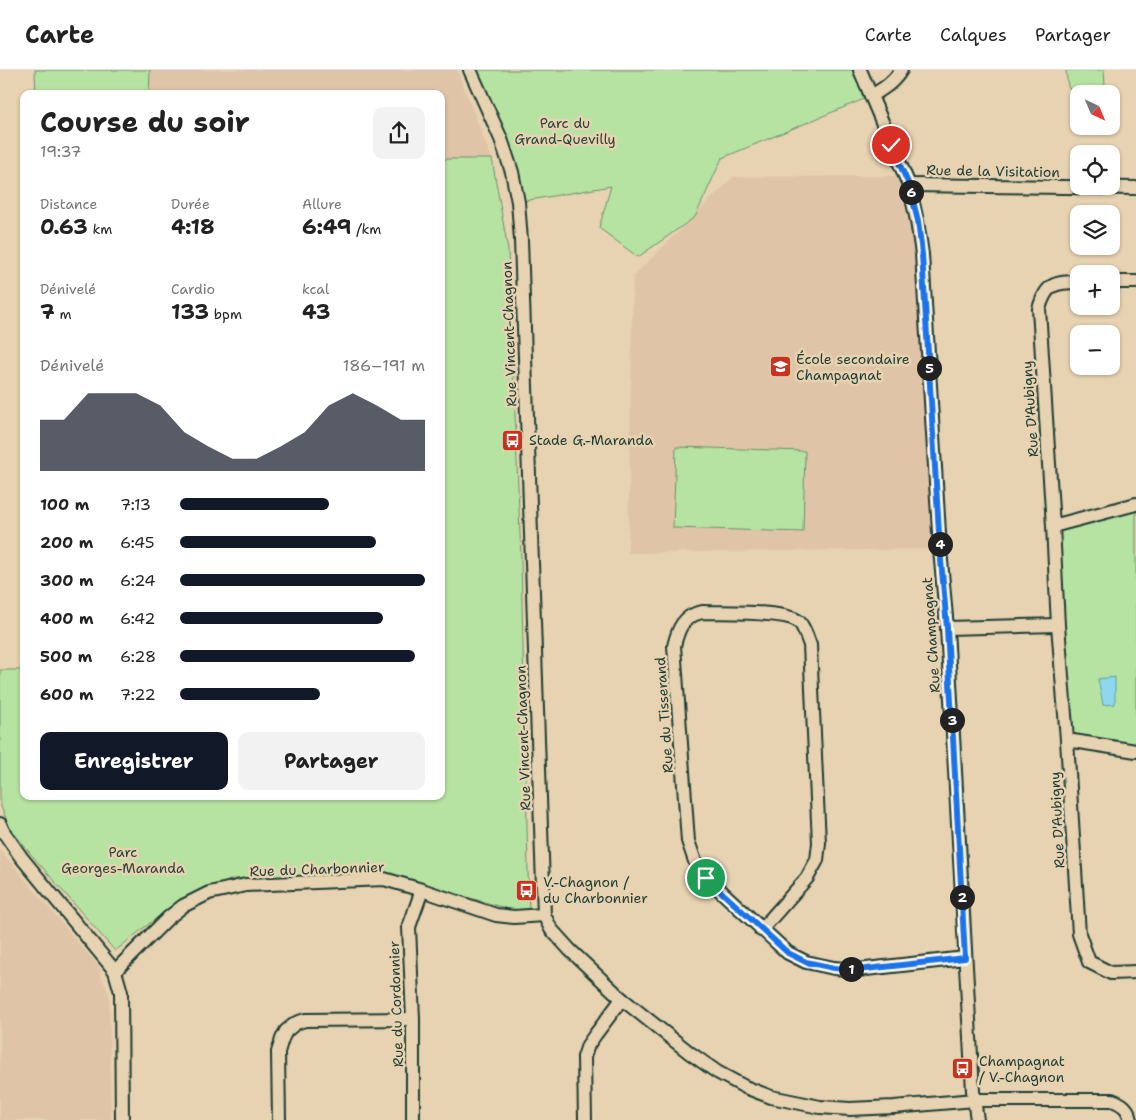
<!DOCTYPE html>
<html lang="fr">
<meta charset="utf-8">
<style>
:root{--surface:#fff;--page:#f2f2f2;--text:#222;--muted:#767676;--line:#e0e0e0;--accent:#111827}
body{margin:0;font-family:"Shantell Sans",sans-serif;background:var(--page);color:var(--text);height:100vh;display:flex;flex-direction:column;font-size:19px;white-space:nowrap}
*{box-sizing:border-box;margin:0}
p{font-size:16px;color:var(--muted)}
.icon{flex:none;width:28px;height:28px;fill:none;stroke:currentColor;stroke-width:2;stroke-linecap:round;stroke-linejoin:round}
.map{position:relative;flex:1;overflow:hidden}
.sheet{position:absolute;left:20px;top:20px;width:425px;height:710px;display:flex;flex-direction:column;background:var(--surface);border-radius:10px;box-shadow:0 1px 4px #0004}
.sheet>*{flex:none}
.needle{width:32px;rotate:136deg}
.fabs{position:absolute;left:1070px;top:15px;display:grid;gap:10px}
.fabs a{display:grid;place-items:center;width:50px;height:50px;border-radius:10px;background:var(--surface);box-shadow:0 1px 4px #0004;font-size:25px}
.pin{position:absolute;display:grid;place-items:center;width:42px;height:42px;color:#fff;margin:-21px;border:2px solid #fff;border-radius:50%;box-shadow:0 1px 5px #0007}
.km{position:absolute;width:25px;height:25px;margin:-12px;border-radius:50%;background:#222;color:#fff;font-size:14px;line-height:25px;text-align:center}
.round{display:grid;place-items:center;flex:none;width:52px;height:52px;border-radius:10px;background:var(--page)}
.overview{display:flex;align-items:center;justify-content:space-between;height:85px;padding:0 20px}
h1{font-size:28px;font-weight:700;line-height:38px}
.figures{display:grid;grid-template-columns:repeat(3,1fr);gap:8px;height:85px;padding:5px 20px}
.figures div{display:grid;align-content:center}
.figures b{font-size:21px;font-weight:700}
.figures small{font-size:14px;font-weight:400}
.figures p{font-size:14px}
.chart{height:140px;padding:10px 20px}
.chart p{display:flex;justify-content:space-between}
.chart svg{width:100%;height:90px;margin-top:5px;fill:var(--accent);opacity:.7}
.cta{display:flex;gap:10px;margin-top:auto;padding:10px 20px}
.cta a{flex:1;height:58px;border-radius:10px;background:var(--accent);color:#fff;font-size:20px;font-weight:700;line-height:58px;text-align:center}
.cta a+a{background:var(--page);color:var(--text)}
ul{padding:0 20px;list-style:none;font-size:16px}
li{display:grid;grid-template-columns:80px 60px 1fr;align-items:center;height:38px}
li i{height:12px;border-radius:6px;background:var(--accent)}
header{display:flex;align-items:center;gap:30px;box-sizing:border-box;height:70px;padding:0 25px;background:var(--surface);border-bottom:1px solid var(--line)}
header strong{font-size:24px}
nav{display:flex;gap:28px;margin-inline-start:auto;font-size:18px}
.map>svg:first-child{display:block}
.built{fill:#e0c4a8}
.green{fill:#b6e3a1;stroke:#6a906a}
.water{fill:#8ed8ef;stroke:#629aa4}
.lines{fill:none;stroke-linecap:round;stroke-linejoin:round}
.minor-casing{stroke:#1f3d34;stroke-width:16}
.minor{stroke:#e7d2b1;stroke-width:12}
.route-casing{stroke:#fff;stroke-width:10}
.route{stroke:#1a73e8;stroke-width:6}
.labels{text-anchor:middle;stroke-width:5;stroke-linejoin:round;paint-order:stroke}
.park-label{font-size:14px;fill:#274539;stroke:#e7d2b1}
.street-label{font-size:14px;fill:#1f3d34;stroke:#e7d2b1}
.poi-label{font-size:14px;fill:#1f3d34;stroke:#e7d2b1;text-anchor:start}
</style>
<header>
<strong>Carte</strong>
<nav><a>Carte</a><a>Calques</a><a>Partager</a></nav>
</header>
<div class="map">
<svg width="1136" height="1050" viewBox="0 0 1136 1050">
<rect width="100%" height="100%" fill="#e7d2b1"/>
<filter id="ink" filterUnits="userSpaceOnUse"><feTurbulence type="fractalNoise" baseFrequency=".02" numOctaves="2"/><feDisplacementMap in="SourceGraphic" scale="10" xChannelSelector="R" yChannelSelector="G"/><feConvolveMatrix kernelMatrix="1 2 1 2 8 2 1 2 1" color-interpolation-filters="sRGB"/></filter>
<g filter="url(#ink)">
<g class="built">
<polygon points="150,0 457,0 492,89 441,89 441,24 149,24"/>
<polygon points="898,106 924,219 940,479 628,483 633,207 733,107"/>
<polygon points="0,780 100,898 101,907 109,923 111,1050 0,1050"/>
</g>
<g class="green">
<polygon points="35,0 150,0 149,24 36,24"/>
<polygon points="470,0 860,0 871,26 722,88 695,147 638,187 599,158 611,116 518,132"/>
<polygon points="1066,0 1104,0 1105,16 1101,21 1073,22 1068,17"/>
<polygon points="441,89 492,89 508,180 521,487 529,845 387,804 233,809 175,833 115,881 29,782 10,758 0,734 0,600 24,600 24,726 441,726"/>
<polygon points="676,377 805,381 803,462 673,458"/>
<polygon points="1136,434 1136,681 1067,670 1053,456"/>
</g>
<polygon class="water" points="1115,607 1115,634 1103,635 1098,609"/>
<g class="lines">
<defs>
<g id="minor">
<path d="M 470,0 L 501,69 L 512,102 L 518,132 L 521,170 L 544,845 L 551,859 L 570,880 L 622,929 L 690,983 L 717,1002 L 745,1017 L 771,1027 L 820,1037 L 850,1039 L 894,1037 L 975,1030 L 1112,1030 C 1123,1034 1128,1038 1131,1050"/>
<polyline points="860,0 909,115 917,151 922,184 940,479 947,558 973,1021 977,1050"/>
<path d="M 871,26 C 883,19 894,12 901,0"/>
<polyline points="909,115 1136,118"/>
<path d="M 1079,212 C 1054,212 1046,214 1039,239 L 1053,456 L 1058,555 L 1067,670 L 1079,864 L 1089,892 L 1111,903 L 1136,902"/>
<polyline points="1111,212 1136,212"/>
<polyline points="1053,456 1136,434"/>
<polyline points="947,558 1058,555"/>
<polyline points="1067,670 1136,681"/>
<polyline points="0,754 3,761 21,787 115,901 121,922 122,1050"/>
<path d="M 761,860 L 807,808 L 817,790 L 819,773 L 810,575 C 807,568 805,559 800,553 C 790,540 721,543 703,542 C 683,545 678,559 674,576 L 688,771 L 698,800 L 788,883 L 806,892 L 834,898 L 857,900 L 965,888"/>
<polyline points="115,901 168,848 183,836 209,823 246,815 384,809 422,820 496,845 514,847 544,845"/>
<polyline points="279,1050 278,982 282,969 286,961 296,953 305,950 413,949"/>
<polyline points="413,1050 413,949 409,857 422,820"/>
<polyline points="585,1050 584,987 588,975 595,965 622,929"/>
</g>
</defs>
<use href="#minor" class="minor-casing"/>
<use href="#minor" class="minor"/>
</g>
</g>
<g class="lines" filter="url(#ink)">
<defs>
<polyline id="route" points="706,808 788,883 806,892 834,898 857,900 965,888 947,558 940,479 922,184 918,151 909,115 891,75"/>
</defs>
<use href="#route" class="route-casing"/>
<use href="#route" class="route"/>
</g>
<defs>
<symbol id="school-square" viewBox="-11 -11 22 22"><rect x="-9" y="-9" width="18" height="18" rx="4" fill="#c8321e" stroke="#e7d2b1"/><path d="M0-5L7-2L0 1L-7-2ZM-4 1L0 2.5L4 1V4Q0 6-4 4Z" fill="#fff"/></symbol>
<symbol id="bus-square" viewBox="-11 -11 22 22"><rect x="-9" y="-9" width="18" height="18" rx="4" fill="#c8321e" stroke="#e7d2b1"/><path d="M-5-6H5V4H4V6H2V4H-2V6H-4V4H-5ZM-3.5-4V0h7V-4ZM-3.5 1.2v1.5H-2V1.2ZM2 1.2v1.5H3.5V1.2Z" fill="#fff"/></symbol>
</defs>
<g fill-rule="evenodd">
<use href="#school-square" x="768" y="284" width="25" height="25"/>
<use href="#bus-square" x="500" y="358" width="25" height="25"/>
<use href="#bus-square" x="514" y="808" width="25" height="25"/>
<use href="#bus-square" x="950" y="986" width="25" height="25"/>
</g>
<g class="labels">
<g class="park-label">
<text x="565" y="58">Parc du<tspan x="565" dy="16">Grand-Quevilly</tspan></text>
<text x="123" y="787">Parc<tspan x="123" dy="16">Georges-Maranda</tspan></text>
</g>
<g class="street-label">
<text transform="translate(993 101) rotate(1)" y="5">Rue de la Visitation</text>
<text transform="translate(509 264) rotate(-92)" y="5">Rue Vincent-Chagnon</text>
<text transform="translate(1030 339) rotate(-94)" y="5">Rue D'Aubigny</text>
<text transform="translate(931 565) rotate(-94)" y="5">Rue Champagnat</text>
<text transform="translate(664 645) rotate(-94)" y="5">Rue du Tisserand</text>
<text transform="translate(523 668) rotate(-92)" y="5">Rue Vincent-Chagnon</text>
<text transform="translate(1057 750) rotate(-93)" y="5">Rue D'Aubigny</text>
<text transform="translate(317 799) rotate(-2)" y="5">Rue du Charbonnier</text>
<text transform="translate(396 934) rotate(-92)" y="5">Rue du Cordonnier</text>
</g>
<g class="poi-label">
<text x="796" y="294">École secondaire<tspan x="796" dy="16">Champagnat</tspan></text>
<text x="529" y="375">Stade G.-Maranda</text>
<text x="543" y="817">V.-Chagnon /<tspan x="543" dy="16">du Charbonnier</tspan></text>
<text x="979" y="996">Champagnat<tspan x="979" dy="16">/ V.-Chagnon</tspan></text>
</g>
</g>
</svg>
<div class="fabs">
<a><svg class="needle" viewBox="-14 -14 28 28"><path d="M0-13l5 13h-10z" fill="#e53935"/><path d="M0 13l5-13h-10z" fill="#767676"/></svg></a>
<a><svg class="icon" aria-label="locate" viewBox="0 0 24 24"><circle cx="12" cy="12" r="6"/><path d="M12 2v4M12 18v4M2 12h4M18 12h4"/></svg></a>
<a><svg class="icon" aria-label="layers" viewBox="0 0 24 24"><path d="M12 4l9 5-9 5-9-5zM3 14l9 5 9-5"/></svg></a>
<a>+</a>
<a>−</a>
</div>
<div class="pin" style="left:706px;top:808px;background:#1e9e55"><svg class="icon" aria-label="arrive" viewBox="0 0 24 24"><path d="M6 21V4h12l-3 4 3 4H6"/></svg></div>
<div class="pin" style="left:891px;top:75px;background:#d93025"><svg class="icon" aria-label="check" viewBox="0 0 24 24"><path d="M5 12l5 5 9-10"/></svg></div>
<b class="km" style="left:851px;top:899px">1</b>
<b class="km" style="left:962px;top:827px">2</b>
<b class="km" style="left:952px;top:650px">3</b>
<b class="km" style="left:940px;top:474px">4</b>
<b class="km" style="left:929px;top:298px">5</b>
<b class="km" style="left:911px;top:122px">6</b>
<section class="sheet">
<div class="overview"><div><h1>Course du soir</h1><p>19:37</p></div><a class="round"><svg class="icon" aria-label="share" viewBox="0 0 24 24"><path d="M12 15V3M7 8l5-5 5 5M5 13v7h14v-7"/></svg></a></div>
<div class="figures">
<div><p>Distance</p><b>0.63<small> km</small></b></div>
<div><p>Durée</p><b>4:18</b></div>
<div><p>Allure</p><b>6:49<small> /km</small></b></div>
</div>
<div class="figures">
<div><p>Dénivelé</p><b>7<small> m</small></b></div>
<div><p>Cardio</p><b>133<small> bpm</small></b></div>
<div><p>kcal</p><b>43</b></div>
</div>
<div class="chart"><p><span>Dénivelé</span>186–191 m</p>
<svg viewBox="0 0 160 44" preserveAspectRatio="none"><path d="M0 44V19L10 19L20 6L30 6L40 6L50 12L60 25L70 32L80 38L90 38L100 32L110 25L120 12L130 6L140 12L150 19L160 19V44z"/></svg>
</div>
<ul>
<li><b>100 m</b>7:13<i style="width:61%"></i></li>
<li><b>200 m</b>6:45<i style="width:80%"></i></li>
<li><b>300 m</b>6:24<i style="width:100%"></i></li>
<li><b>400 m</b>6:42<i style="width:83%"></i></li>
<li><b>500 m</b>6:28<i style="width:96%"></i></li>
<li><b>600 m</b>7:22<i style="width:57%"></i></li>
</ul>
<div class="cta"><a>Enregistrer</a><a>Partager</a></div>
</section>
</div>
